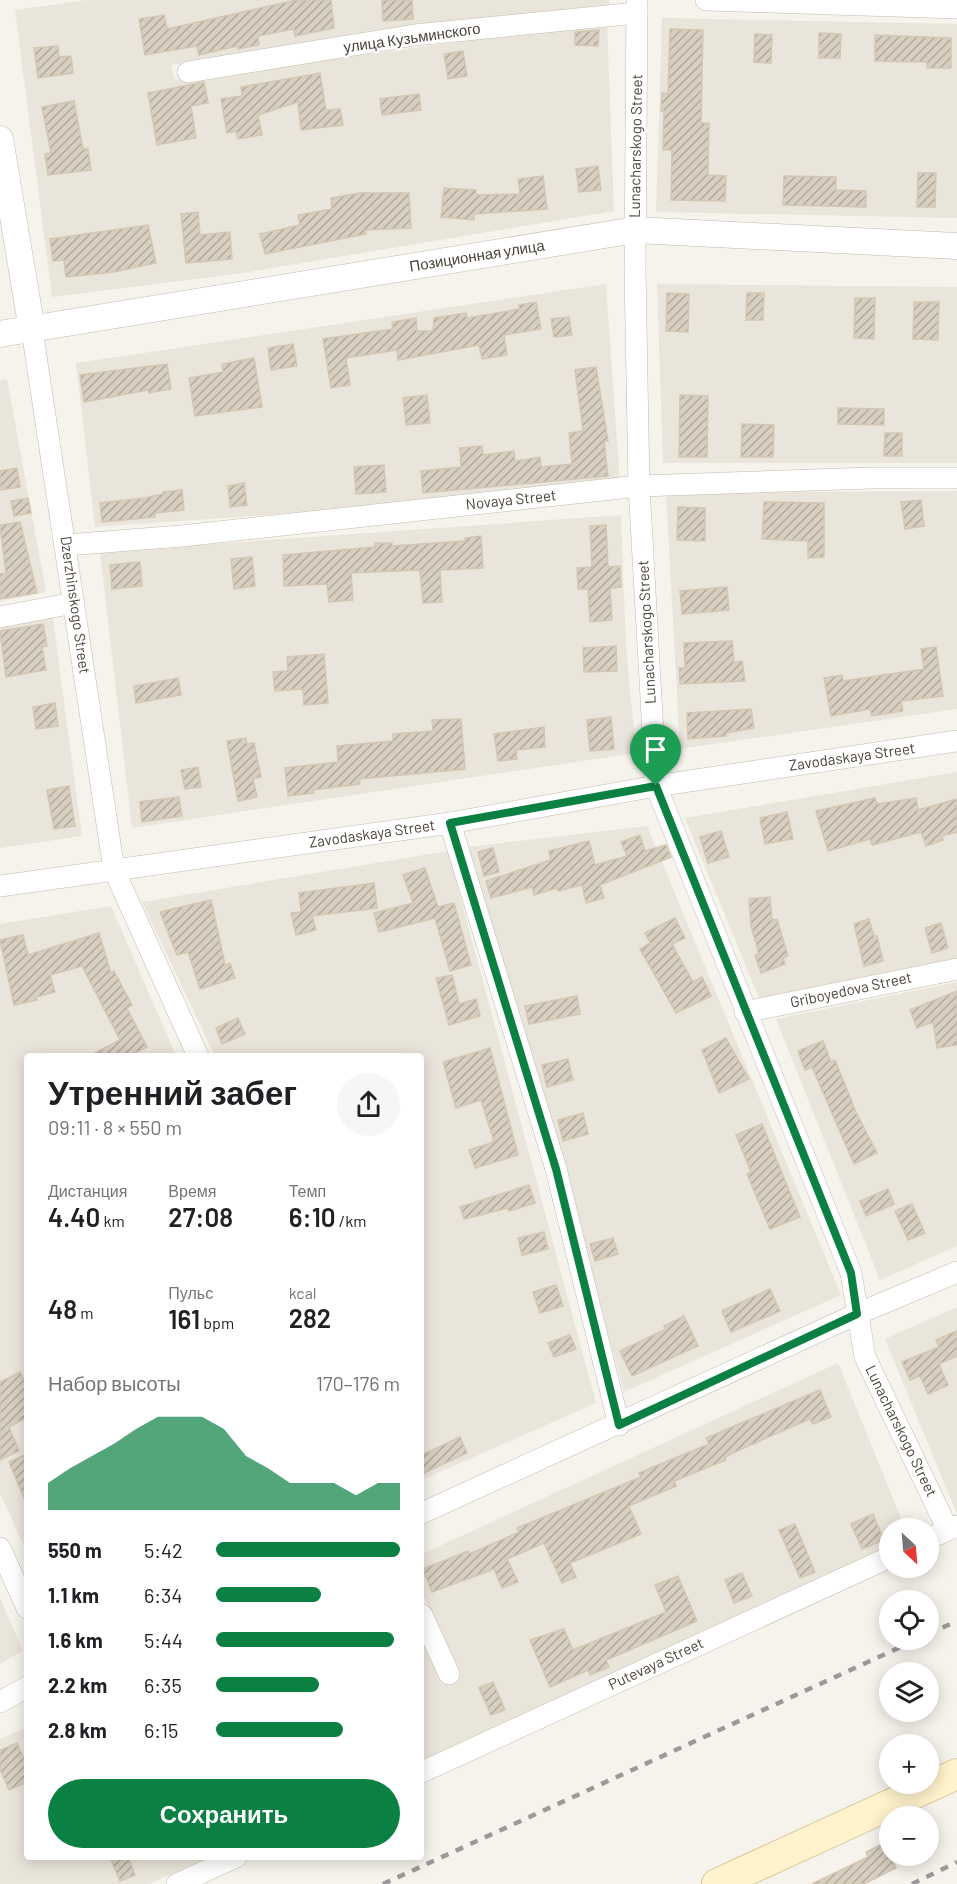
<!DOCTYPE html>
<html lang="ru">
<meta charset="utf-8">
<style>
:root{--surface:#fff;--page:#f6f6f6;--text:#202124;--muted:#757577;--accent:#0b8043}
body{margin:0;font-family:Barlow,sans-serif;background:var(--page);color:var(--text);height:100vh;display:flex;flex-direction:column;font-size:22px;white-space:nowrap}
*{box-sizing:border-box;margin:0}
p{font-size:20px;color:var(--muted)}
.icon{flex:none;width:33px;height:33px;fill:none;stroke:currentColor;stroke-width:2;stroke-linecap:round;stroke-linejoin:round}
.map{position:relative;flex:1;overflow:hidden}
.details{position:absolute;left:24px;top:1053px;width:400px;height:807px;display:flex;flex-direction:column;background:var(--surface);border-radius:6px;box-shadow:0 3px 15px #0003}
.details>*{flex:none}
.needle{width:39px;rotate:154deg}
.fabs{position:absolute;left:879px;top:1518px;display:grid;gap:12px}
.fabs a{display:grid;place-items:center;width:60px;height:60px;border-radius:50%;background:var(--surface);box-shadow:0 3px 15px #0003;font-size:30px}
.pin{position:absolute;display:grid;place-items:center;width:51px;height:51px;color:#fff;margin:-62px -26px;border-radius:50% 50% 50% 0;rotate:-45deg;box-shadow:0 0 6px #0007}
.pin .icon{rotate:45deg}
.round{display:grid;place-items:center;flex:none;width:63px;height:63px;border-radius:32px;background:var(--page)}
.head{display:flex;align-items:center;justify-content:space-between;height:102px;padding:0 24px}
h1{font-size:33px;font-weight:600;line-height:45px}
.metrics{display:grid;grid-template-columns:repeat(3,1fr);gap:9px;height:102px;padding:6px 24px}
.metrics div{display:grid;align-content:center}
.metrics b{font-size:26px;font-weight:600}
.metrics small{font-size:16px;font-weight:400}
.metrics p{font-size:16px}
.chart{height:168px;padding:12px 24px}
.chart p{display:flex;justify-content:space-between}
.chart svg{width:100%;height:108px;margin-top:6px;fill:var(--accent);opacity:.7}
.action{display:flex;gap:12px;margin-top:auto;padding:12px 24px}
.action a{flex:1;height:69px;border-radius:36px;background:var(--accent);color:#fff;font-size:24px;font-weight:600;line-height:69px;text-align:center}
ul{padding:0 24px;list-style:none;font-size:20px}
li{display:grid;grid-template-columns:96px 72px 1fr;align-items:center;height:45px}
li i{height:15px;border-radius:8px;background:var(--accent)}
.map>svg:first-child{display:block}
.residential{fill:#eae5da}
.building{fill:url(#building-hatch);stroke:#d3c7b4;stroke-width:1.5}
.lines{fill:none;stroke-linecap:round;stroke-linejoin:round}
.minor-casing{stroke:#c2bbae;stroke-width:22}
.tertiary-casing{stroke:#c2bbae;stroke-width:27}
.secondary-casing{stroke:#d6c79b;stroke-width:32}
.minor{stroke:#fff;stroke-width:21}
.tertiary{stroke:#fff;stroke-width:26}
.secondary{stroke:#fff3cd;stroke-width:30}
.rail{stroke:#9a9a9a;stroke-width:4.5;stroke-dasharray:8 8;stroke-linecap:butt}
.route-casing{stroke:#fff;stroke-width:12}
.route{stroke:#0b8043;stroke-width:8}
.labels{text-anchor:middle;stroke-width:5;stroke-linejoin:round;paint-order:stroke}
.street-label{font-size:15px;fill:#4b4439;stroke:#fff}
</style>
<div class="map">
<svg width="957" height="1884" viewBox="0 0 957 1884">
<defs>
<pattern id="building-hatch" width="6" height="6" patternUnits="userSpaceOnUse" patternTransform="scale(1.5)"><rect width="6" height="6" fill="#d8cfc1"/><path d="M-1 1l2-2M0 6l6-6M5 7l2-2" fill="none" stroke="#b1aa9e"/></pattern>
</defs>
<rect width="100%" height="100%" fill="#f6f3ec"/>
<g class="residential">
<polygon points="86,0 609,0 609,4 171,65 175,80 607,22 614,211 236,274 52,297 15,10"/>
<polygon points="662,18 957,24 957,218 656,212"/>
<polygon points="606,284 620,482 379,507 95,527 76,363"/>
<polygon points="657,284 957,287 957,463 663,463"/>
<polygon points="7,379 46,592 0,601 0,380"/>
<polygon points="957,491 957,709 680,749 666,493"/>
<polygon points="621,515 626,647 636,753 132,828 100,552"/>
<polygon points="52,612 82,836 0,848 0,623"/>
<polygon points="957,772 957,958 759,998 685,818"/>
<polygon points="647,826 841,1295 624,1392 547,1113 468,847"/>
<polygon points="448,851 596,1403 422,1480 422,1056 215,1056 142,902"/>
<polygon points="111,906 176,1056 27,1056 27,1553 0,1493 0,924"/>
<polygon points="957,982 957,1246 880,1280 776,1019"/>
<polygon points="957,1307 957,1514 885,1339"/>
<polygon points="838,1363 905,1528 890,1528 889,1549 422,1761 422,1630 458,1672 422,1592 422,1554"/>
<polygon points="0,1598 23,1651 0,1664"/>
<polygon points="27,1727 27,1857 209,1857 149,1884 0,1884 0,1739"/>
</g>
<g class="building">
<polygon points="296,0 331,0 334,28 295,36 294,29 258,36 259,45 238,49 237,46 199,55 197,46 145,55 139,19 164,15 167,29"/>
<polygon points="382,0 412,0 413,19 383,21"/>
<polygon points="670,29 703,30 701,123 709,123 708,175 726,176 725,201 671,200 672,150 663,150 664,111 661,111 662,93 668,94"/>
<polygon points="599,30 598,46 575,45 575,32"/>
<polygon points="819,33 841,34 840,58 819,58"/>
<polygon points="755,34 772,35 771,63 754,62"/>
<polygon points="875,35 951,38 951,68 927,68 927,62 875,61"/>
<polygon points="58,46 59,57 71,56 73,73 38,78 34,48"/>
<polygon points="463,51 467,76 448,79 444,54"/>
<polygon points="320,73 326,110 340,109 343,125 301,130 298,102 258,115 262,135 238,139 236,131 227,133 221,99 242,96 241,87"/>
<polygon points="204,82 208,103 191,106 196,138 157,145 148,93"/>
<polygon points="419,94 421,110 382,115 380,99"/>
<polygon points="74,101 83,149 88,149 91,170 48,175 45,154 51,153 42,107"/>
<polygon points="598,166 601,190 579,192 576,169"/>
<polygon points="918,173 936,173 935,207 917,207"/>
<polygon points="543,176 547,209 474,214 474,220 441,217 444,188 476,190 476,195 520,194 518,179"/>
<polygon points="784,176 836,177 836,190 866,191 866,207 783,205"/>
<polygon points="359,193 409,193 411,228 365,230 366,234 265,254 260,234 300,225 298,215 332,209 331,198"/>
<polygon points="198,212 200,235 230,232 232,259 186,263 181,214"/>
<polygon points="148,225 156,263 114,272 66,277 64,260 53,261 50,239"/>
<polygon points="667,293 689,294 688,332 666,331"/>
<polygon points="747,293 764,293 763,320 746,320"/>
<polygon points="855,298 875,298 874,339 854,338"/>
<polygon points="536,302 541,329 504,335 507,355 482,359 479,345 398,360 397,350 346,358 350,385 331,388 323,339 393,329 392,322 416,318 417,331 433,331 434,318 466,313 467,318 520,309 519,305"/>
<polygon points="914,302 939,302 938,340 913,339"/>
<polygon points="569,317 572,335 554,337 551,319"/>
<polygon points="293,344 297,366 271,370 268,348"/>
<polygon points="254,358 262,407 195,416 189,378 223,372 222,364"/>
<polygon points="167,364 171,389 149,393 148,390 84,402 80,375"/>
<polygon points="596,367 608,441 604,441 608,476 423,493 421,471 461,467 460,448 482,446 483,455 514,451 515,461 540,457 541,467 572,464 569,433 583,431 575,370"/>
<polygon points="427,395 430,423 406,425 403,398"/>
<polygon points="680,395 708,396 707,457 679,457"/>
<polygon points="838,408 884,409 884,425 838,424"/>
<polygon points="742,424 774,425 773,457 741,457"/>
<polygon points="885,433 902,433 902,456 884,456"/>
<polygon points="384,465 386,492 356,494 354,467"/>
<polygon points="17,468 20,487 0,490 0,471"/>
<polygon points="244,483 247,505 230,507 228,486"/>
<polygon points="182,490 184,510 155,513 155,517 102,522 100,503 145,498 163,494 163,492"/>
<polygon points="28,498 31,513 14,516 11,501"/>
<polygon points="921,500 924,526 905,529 901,502"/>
<polygon points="764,502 824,503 824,557 808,558 808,541 762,539"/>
<polygon points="678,507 705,508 705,541 677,540"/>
<polygon points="20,522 37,593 0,599 0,574 6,573 0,525"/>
<polygon points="606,525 608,567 620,566 621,587 610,588 612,620 590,622 588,589 578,589 577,568 592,567 590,526"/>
<polygon points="481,536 483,568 440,570 442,602 423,603 420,570 351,573 353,600 329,602 327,584 284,586 283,555 375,547 375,543 392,543 392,546 465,541 465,538"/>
<polygon points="252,557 255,586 234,589 231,559"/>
<polygon points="140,562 142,586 112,589 110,565"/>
<polygon points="727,587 729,610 682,614 680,591"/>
<polygon points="43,624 47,646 42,647 46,670 6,677 0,631"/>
<polygon points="732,641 734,662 742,661 745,681 680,684 679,668 685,668 684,643"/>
<polygon points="616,646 617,671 584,672 583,648"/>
<polygon points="936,647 943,696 901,701 903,711 872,716 870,709 831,716 824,678 842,675 843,681 924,669 921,649"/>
<polygon points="324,654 328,703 304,705 303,689 275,691 273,672 288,671 287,657"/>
<polygon points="178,678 181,695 136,703 134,686"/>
<polygon points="55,703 58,726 36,729 33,707"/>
<polygon points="751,709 754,728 726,733 726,736 688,739 687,713"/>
<polygon points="611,717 614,749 590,751 587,720"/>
<polygon points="461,719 465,769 359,779 360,784 313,790 314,793 288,796 285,768 338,762 337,746 393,741 393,734 433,731 432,720"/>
<polygon points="544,727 545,747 516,750 517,759 498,761 494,734"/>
<polygon points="246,738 247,744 254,743 261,777 253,779 257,797 238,801 227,741"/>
<polygon points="198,767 201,787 185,789 181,770"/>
<polygon points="69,786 75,826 54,829 47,790"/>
<polygon points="179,797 182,816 142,822 140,802"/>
<polygon points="875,798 877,804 916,798 918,810 957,799 957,832 942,836 943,840 926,846 921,832 872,845 870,839 828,851 816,811"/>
<polygon points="787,812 793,839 765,844 760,818"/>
<polygon points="721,831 729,857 708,863 700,837"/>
<polygon points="640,835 645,851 666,845 671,857 600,885 604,898 586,903 582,885 558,891 557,888 534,895 532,887 491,898 486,881 551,860 549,851 589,841 595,865 627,856 621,842"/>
<polygon points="493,848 499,872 484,876 478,852"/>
<polygon points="425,868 438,907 454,903 471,965 450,971 435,918 379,932 374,913 413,903 403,875"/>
<polygon points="374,883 377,908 312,916 316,930 296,935 291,913 301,912 299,893"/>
<polygon points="770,897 772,920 777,919 788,956 783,958 785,964 761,973 755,955 759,954 751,926 749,899"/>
<polygon points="211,900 225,965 230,963 235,978 200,989 188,952 177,955 160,912"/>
<polygon points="675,918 685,938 672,944 693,982 702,977 711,996 676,1013 640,949 650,943 645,933"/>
<polygon points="869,919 874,936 877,936 883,961 864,966 854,924"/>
<polygon points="941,923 948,948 932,953 925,928"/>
<polygon points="99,933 111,973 114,971 132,1005 127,1008 147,1047 129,1056 89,1056 120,1040 82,966 50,975 55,992 36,997 37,1000 14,1005 0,940 23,935 28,955"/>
<polygon points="452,975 459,1004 476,999 480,1016 449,1025 436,978"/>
<polygon points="957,991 957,1045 937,1048 933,1022 917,1028 910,1010"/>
<polygon points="577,996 580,1014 529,1024 525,1006"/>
<polygon points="238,1018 245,1034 222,1044 216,1028"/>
<polygon points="726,1038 749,1079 719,1093 702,1050"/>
<polygon points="823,1041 831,1062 835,1060 856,1112 877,1153 854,1164 812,1067 805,1070 798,1051"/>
<polygon points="490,1048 518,1155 475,1168 469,1150 494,1142 481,1100 456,1108 443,1062"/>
<polygon points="568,1059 573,1080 547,1087 542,1065"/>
<polygon points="583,1113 588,1134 563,1141 558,1120"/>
<polygon points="762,1124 800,1217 770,1229 747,1174 751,1172 736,1135"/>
<polygon points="529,1185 535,1203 509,1211 508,1208 464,1219 460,1207"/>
<polygon points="888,1189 894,1204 866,1216 860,1201"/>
<polygon points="912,1204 925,1233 908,1240 895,1211"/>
<polygon points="544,1232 548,1249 522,1255 518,1238"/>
<polygon points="613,1238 618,1254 595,1261 590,1244"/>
<polygon points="556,1285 563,1306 540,1313 533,1292"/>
<polygon points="770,1289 780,1311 731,1332 722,1311"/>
<polygon points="684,1316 698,1346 632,1376 620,1351 666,1329 664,1326"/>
<polygon points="957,1331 957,1356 939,1364 948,1385 928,1394 920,1376 910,1380 902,1362 939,1347 936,1340"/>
<polygon points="570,1335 576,1349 554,1357 548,1343"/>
<polygon points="20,1372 27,1386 27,1417 9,1427 19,1451 0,1460 0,1382"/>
<polygon points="820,1390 831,1417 813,1424 810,1419 746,1447 725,1457 726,1460 674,1481 676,1486 629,1506 641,1534 570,1563 576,1577 562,1583 544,1543 507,1559 518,1582 502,1588 494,1569 432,1592 423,1569 468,1551 469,1554 519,1532 517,1528 641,1477 639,1473 709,1444 706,1438"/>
<polygon points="460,1437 467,1453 422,1474 422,1455"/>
<polygon points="27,1454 27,1505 9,1462"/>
<polygon points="873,1514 884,1540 862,1549 851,1524"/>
<polygon points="795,1524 815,1572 800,1578 779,1530"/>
<polygon points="742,1573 752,1596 734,1603 725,1580"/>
<polygon points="678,1576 697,1621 606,1660 609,1667 590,1675 588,1670 550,1687 530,1640 564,1629 573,1650 666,1612 655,1585"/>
<polygon points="493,1682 505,1710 491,1715 479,1688"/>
<polygon points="17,1743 27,1766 27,1782 9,1790 0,1769 0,1750"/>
<polygon points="884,1843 896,1868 864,1884 812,1884 868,1857 866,1852"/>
<polygon points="110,1857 128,1857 135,1875 120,1881"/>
</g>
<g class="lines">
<defs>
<g id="minor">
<polyline points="637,0 635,272 639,486 656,786 851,1273 865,1357 948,1530"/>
<polyline points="706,0 957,8"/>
<polyline points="188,72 415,35 637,13"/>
<polyline points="32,330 114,870 198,1056"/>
<polyline points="66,545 182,536 639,486 871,478 957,478"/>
<polyline points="0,617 74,603"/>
<polyline points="450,823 556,1169 619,1425"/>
<polyline points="0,886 450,823 656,786 957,741"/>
<polyline points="745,1012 957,969"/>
<polyline points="422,1513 857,1314 957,1272"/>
<polyline points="928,1539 957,1526"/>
<polyline points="0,1548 27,1608"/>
<polyline points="422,1615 449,1674"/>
<polyline points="0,1702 27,1687"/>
<polyline points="422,1772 890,1557"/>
<polyline points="177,1884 236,1857"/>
</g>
<g id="tertiary">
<polyline points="0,139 32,330"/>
<polyline points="0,334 635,230 957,246"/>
</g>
<polyline id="secondary" points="717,1884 957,1774"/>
</defs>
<use href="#minor" class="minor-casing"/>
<use href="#tertiary" class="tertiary-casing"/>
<use href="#secondary" class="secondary-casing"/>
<use href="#minor" class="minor"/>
<use href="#tertiary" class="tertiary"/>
<use href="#secondary" class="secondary"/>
<g class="rail">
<polyline points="928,1634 957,1621"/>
<polyline points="383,1884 916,1640"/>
<polyline points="912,1884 957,1862"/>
</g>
</g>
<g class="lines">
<defs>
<polygon id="route" points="656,786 851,1273 857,1314 619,1425 556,1169 450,823"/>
</defs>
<use href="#route" class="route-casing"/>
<use href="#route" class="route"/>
</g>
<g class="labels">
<g class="street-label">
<text transform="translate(412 38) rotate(-8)" y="5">улица Кузьминского</text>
<text transform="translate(636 146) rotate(-89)" y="5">Lunacharskogo Street</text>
<text transform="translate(477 256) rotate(-9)" y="5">Позиционная улица</text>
<text transform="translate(511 500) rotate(-6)" y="5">Novaya Street</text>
<text transform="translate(75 605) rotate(82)" y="5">Dzerzhinskogo Street</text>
<text transform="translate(647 632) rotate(-93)" y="5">Lunacharskogo Street</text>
<text transform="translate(852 757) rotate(-8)" y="5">Zavodaskaya Street</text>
<text transform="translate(372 834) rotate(-8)" y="5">Zavodaskaya Street</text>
<text transform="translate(851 990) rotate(-12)" y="5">Griboyedova Street</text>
<text transform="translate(901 1431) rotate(64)" y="5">Lunacharskogo Street</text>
<text transform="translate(656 1664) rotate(-25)" y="5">Putevaya Street</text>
</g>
</g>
</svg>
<div class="fabs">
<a><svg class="needle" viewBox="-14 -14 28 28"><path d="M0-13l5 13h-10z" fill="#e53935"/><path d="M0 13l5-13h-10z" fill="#757577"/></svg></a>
<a><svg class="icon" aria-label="locate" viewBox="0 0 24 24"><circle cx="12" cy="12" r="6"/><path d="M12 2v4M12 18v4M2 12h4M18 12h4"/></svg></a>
<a><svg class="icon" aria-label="layers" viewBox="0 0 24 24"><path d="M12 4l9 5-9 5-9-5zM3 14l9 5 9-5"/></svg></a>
<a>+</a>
<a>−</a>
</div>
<div class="pin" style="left:656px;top:786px;background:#1e9e55"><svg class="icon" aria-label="arrive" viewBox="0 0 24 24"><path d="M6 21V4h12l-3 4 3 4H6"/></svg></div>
<section class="details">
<div class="head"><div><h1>Утренний забег</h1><p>09:11 · 8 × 550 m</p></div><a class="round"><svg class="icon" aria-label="share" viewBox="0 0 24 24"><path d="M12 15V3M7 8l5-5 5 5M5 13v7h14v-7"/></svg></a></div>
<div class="metrics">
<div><p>Дистанция</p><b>4.40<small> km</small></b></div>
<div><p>Время</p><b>27:08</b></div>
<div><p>Темп</p><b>6:10<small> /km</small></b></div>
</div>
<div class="metrics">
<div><b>48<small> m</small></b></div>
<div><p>Пульс</p><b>161<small> bpm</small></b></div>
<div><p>kcal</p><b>282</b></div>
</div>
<div class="chart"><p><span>Набор высоты</span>170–176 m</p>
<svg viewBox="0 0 160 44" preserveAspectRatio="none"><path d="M0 44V33L10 27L20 22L30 17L40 11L50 6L60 6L70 6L80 11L90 22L100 27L110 33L120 33L130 33L140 38L150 33L160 33V44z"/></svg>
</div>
<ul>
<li><b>550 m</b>5:42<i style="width:100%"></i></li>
<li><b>1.1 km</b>6:34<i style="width:57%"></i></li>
<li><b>1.6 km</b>5:44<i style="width:97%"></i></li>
<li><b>2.2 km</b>6:35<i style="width:56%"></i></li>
<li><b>2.8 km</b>6:15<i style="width:69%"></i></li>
</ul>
<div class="action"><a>Сохранить</a></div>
</section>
</div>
